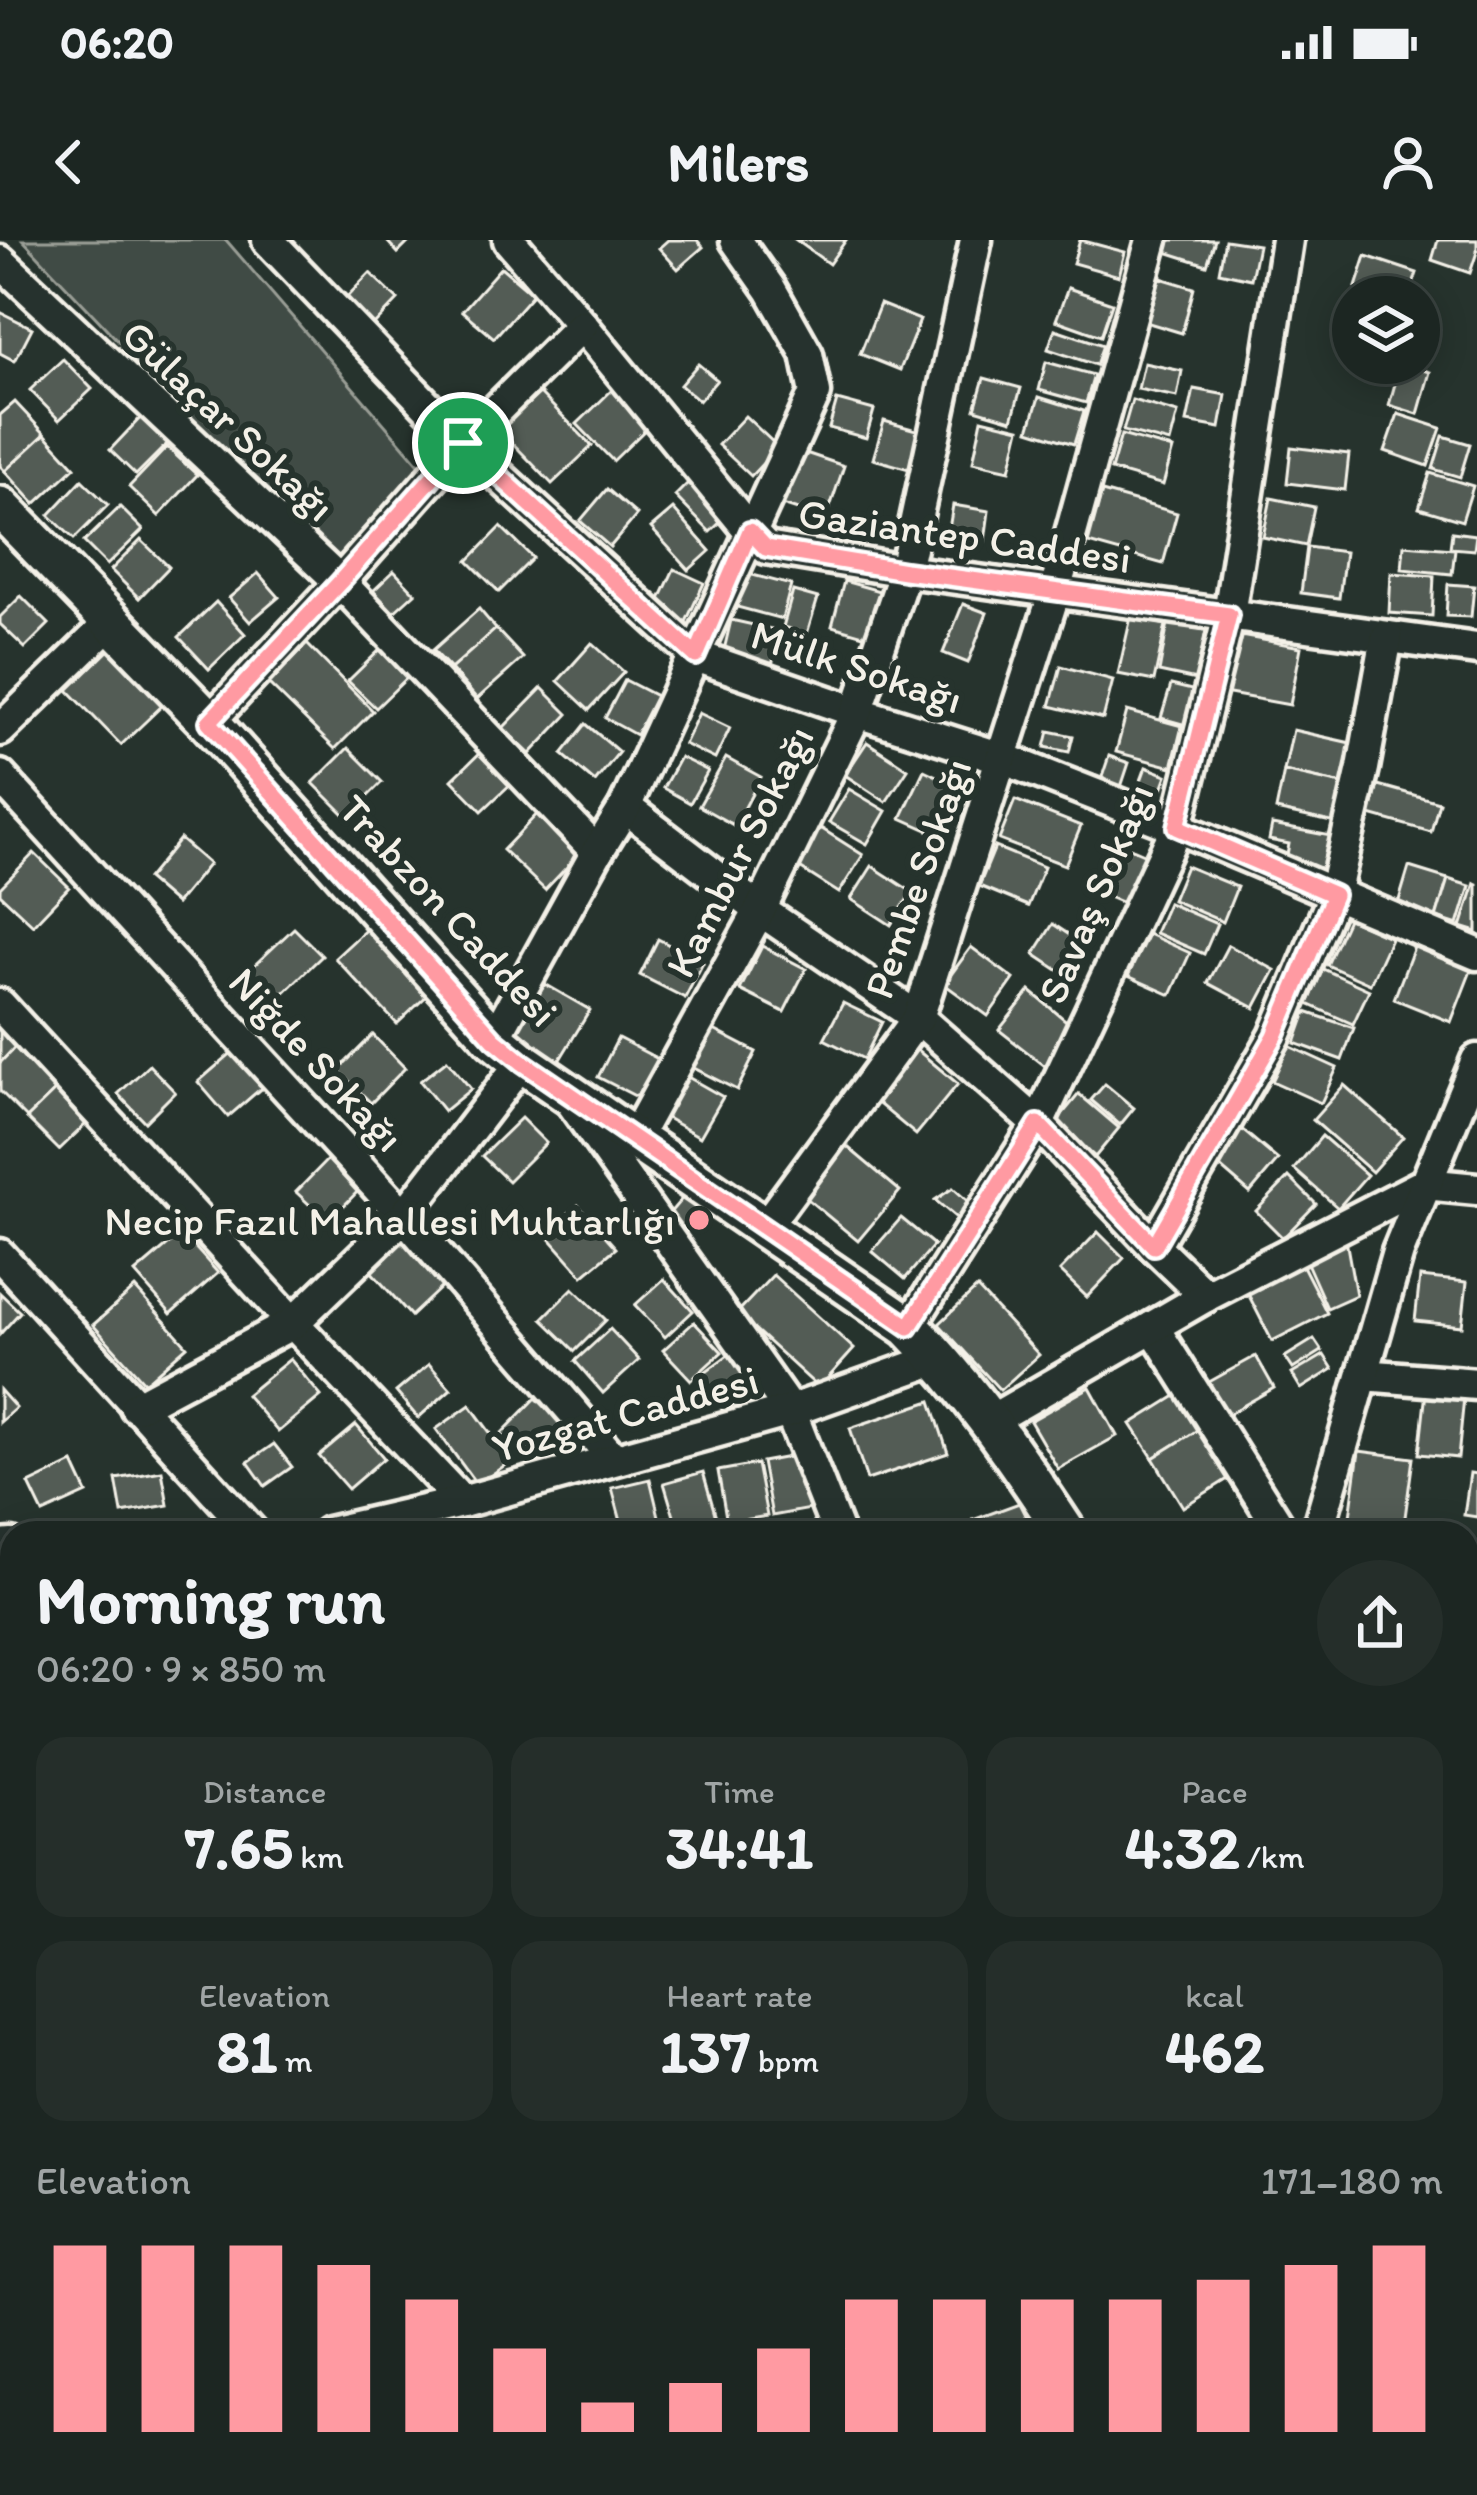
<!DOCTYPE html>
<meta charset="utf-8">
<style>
:root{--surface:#1c2622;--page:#252e2a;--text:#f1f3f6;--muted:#a0a5a5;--line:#3a4340;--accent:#ff9aa2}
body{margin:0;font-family:Itim,sans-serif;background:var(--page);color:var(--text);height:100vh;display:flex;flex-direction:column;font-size:45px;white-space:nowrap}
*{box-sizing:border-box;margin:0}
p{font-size:39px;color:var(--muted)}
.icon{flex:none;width:66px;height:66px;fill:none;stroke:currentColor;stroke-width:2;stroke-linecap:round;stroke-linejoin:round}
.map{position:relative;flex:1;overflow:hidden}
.panel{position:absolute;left:0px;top:1281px;width:1479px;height:975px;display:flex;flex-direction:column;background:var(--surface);border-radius:36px 36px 0 0;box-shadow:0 6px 30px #0003,0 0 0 3px var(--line)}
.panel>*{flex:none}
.tools{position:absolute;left:1332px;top:36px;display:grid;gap:24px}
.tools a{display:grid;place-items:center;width:108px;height:108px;border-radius:50%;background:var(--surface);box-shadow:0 6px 30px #0003,0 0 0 3px var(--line);font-size:60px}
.pin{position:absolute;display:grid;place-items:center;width:102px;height:102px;color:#fff;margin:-51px;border:6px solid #fff;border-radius:50%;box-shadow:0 3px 12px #0007}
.round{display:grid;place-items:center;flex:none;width:126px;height:126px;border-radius:63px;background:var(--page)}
.overview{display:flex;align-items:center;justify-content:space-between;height:204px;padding:0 36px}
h1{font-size:66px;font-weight:700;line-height:90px}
.metrics{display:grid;grid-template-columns:repeat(3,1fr);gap:18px;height:204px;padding:12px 36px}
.metrics div{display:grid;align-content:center;border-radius:30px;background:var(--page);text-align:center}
.metrics b{font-size:60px;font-weight:700}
.metrics small{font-size:33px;font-weight:400}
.metrics p{font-size:33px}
.chart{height:336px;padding:24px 36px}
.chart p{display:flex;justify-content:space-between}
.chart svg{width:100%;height:216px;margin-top:12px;stroke:var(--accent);stroke-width:6}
.status{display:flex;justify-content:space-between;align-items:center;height:84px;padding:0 60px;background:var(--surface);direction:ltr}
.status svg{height:33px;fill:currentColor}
header{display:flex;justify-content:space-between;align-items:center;height:156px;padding:0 36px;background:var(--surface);font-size:54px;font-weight:700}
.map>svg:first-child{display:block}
.green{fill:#414b45;stroke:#9a9e96;stroke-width:3}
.building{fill:#525c55;stroke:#f4f1e8;stroke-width:3}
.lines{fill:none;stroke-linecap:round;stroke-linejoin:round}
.minor-casing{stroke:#f4f1e8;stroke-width:39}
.major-casing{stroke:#f4f1e8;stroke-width:48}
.minor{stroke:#26332d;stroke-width:30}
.major{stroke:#26332d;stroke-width:39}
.route-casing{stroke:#fff;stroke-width:24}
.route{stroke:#ff9aa2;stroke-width:15}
.poi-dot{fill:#ff9aa2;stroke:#26332d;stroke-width:4.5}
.labels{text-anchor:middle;stroke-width:12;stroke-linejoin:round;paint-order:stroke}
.street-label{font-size:42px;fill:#f4f1e8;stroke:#26332d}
.poi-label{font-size:42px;fill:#f4f1e8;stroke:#26332d;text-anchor:end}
</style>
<div class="status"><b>06:20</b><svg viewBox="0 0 49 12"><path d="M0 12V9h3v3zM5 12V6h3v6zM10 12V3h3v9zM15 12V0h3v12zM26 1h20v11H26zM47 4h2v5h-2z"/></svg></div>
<header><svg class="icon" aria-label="back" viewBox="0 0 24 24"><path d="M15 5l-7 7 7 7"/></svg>Milers<svg class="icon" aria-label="person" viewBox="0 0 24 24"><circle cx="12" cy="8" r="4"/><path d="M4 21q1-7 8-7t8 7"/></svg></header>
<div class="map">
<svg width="1477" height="2255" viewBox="0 0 1477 2255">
<rect width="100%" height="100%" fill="#26332d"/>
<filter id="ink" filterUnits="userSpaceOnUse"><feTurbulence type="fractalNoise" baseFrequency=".00833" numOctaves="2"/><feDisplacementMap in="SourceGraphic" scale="24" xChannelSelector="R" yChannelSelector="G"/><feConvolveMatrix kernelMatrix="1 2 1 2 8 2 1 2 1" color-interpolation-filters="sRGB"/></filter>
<g filter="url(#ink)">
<polygon class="green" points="23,0 226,0 424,230 334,330"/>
<g class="building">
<polygon points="386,0 411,0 398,13"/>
<polygon points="668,0 697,0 703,7 678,29 659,8"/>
<polygon points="796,0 846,0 829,24"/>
<polygon points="1080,0 1125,12 1119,36 1073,23"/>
<polygon points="1170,0 1215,0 1207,25 1166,12"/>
<polygon points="1225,0 1258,5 1251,39 1219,32"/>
<polygon points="1438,0 1477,0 1477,12 1470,33 1432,20"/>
<polygon points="1366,16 1417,33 1409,57 1388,57 1356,47"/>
<polygon points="501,27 533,54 494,98 462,71"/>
<polygon points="370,33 398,60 373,86 345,59"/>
<polygon points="1154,36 1194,48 1182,93 1142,81"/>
<polygon points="1068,48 1112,63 1101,96 1056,80"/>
<polygon points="880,64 920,80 900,130 860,114"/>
<polygon points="0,72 32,88 15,121 0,113"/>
<polygon points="1055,89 1103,105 1096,125 1048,109"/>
<polygon points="63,119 92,149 59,180 30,150"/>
<polygon points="1046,122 1094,135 1086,163 1039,150"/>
<polygon points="1144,123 1182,131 1177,157 1138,149"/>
<polygon points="1401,123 1430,132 1418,174 1389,165"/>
<polygon points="698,124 717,140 699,161 680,145"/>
<polygon points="984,138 1021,148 1012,180 975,169"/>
<polygon points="1194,149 1226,155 1220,188 1187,182"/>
<polygon points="612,150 648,187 613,221 577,184"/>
<polygon points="540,153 592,206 552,244 500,190"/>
<polygon points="1039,157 1084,171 1074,204 1029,190"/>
<polygon points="837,160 874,170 866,198 829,188"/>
<polygon points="1132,160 1178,173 1170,203 1123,191"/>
<polygon points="15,162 45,194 5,231 0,226 0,175"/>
<polygon points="145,173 172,199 136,235 110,210"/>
<polygon points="1398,174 1441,188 1428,226 1385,211"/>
<polygon points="745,176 778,207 751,236 718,205"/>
<polygon points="982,179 1020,188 1010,230 973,222"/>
<polygon points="884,181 927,193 916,231 873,219"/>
<polygon points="45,194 75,227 35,264 5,231"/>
<polygon points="1121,195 1173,209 1163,245 1111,230"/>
<polygon points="1443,196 1470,204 1460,237 1433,229"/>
<polygon points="167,207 197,235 159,276 129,247"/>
<polygon points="1291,207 1349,214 1345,250 1287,243"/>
<polygon points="794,209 844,226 826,279 776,263"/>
<polygon points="1430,233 1473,246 1462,281 1419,268"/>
<polygon points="695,236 731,272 710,292 675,256"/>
<polygon points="82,240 108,265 74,299 49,275"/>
<polygon points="607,249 637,275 610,307 580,281"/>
<polygon points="1102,252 1177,273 1163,324 1088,303"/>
<polygon points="1271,258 1314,267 1306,306 1263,297"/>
<polygon points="953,265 989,271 985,301 948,295"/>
<polygon points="120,267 143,290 107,325 84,302"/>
<polygon points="673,269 710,311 689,330 651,288"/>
<polygon points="501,287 533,318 499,352 468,321"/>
<polygon points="1452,292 1476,295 1474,310 1450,308"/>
<polygon points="141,300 169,327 139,358 111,330"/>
<polygon points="1404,305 1455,309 1452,334 1402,329"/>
<polygon points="1307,307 1345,312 1339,358 1301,353"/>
<polygon points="674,329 704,343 685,384 655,370"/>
<polygon points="394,331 415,353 393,373 373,351"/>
<polygon points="258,333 279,357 250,382 229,358"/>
<polygon points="745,333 791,345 782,379 737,367"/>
<polygon points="1391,333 1434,336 1432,376 1389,373"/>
<polygon points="844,341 883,352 870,397 832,386"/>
<polygon points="1448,344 1474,346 1471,377 1446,376"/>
<polygon points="793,351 818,358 807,394 783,387"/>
<polygon points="21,356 49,384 25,408 0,384 0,377"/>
<polygon points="216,362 245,394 209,429 179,397"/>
<polygon points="963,364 987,373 968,423 943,413"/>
<polygon points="479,369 496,389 451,429 433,410"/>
<polygon points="1131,377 1166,385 1154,441 1118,434"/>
<polygon points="731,380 780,391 770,434 721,423"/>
<polygon points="1168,383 1206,390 1196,440 1159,432"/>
<polygon points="496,389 523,418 477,459 451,429"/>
<polygon points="1235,395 1301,407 1290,465 1224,453"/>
<polygon points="388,402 415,430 376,468 348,441"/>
<polygon points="592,403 624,432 589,470 558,441"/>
<polygon points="307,404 373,471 335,509 268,443"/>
<polygon points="113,406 167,461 121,505 68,450"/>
<polygon points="1061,426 1113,440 1103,479 1050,466"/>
<polygon points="625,440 656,456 636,495 605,478"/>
<polygon points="1171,445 1196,451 1186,485 1161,478"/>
<polygon points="542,448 568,474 530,514 503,488"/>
<polygon points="1127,471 1182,486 1172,527 1116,512"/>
<polygon points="699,473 730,488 715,519 684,504"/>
<polygon points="586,484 619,512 595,542 562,514"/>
<polygon points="1293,490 1355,504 1346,545 1284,531"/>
<polygon points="1049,491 1073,496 1069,512 1045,507"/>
<polygon points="867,502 908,529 886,562 845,535"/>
<polygon points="486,507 516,539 482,571 452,540"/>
<polygon points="348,508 382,542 347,577 313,543"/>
<polygon points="1109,516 1129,523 1120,550 1100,543"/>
<polygon points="680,517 708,531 690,563 663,548"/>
<polygon points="726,518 761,537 735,586 699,566"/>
<polygon points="1146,527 1167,535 1156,565 1135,557"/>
<polygon points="924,530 970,552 948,599 901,578"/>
<polygon points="1284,531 1346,545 1336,583 1276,570"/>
<polygon points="1378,545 1439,562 1431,592 1370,575"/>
<polygon points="849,549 886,571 867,604 829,582"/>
<polygon points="1015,560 1081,586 1065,625 999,600"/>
<polygon points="540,571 582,611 545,650 503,610"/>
<polygon points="1272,585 1331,596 1324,633 1285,626 1289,604 1269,600"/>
<polygon points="819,587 863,615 839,653 795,625"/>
<polygon points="180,599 209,624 176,664 147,639"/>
<polygon points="1116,602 1151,617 1130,666 1095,651"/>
<polygon points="995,607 1044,627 1028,666 979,646"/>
<polygon points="34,613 69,647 33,685 0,654 0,648"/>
<polygon points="872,626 912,652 891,685 851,659"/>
<polygon points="1186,626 1237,647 1223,682 1172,660"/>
<polygon points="1409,627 1448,639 1436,678 1397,667"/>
<polygon points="1448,639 1470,646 1458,685 1436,678"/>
<polygon points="1475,643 1477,644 1477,692 1461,687"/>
<polygon points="1168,663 1217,684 1204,714 1155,693"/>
<polygon points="1348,679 1391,698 1370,744 1327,725"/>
<polygon points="374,682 435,748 397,784 335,718"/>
<polygon points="1053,684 1083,704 1064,734 1034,714"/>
<polygon points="294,688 322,716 271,765 243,736"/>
<polygon points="1148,694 1190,713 1171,755 1128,736"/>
<polygon points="658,699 703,723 685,758 640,735"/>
<polygon points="1416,702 1474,723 1451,782 1394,759"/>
<polygon points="1228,705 1275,730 1255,768 1208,743"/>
<polygon points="762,706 806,729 784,772 740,750"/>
<polygon points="971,707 1014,739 988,776 944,744"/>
<polygon points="1323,729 1369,750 1353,784 1308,764"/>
<polygon points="545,744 590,770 559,821 515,795"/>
<polygon points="1030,751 1075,788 1045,826 999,790"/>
<polygon points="843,763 882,782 864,819 824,799"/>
<polygon points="1306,772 1354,788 1342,820 1295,803"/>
<polygon points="0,788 17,805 0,823"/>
<polygon points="712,789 756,812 737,850 692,827"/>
<polygon points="373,795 405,828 371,863 338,830"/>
<polygon points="618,798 658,819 639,858 598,837"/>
<polygon points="17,805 59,847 27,878 0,851 0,823"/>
<polygon points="1289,806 1337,828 1321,863 1272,841"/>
<polygon points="236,809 266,844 228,877 198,842"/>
<polygon points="916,809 958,844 916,895 874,860"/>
<polygon points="447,820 471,849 444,871 420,841"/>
<polygon points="149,825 175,852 145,882 118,854"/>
<polygon points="686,836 723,857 700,897 663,876"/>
<polygon points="1105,844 1134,868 1120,885 1091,860"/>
<polygon points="1344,845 1403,897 1372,932 1313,880"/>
<polygon points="59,847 91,879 59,910 27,878"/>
<polygon points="1079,854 1119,888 1095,917 1055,883"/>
<polygon points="521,878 546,903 508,941 482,916"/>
<polygon points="1240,888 1278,920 1250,953 1213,921"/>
<polygon points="1322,896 1367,935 1338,968 1294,929"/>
<polygon points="844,904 900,951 858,1001 805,957 825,934 822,931"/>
<polygon points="328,919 360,949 328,982 296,952"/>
<polygon points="1289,937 1316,964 1283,998 1256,971"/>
<polygon points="953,948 974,967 961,982 935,960"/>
<polygon points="685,955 704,971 687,991 668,975"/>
<polygon points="578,965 616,1008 583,1036 545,993"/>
<polygon points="901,978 934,1005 905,1039 872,1011"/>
<polygon points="1098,992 1124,1018 1087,1057 1060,1031"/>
<polygon points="182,993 218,1033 171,1074 135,1033"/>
<polygon points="404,998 445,1044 411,1076 369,1029"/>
<polygon points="1346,1000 1356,1055 1327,1068 1306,1021"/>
<polygon points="1301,1022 1327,1073 1272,1101 1246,1050"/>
<polygon points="773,1035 854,1109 819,1148 737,1073"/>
<polygon points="1420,1037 1467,1042 1462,1086 1415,1081"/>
<polygon points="664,1039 693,1071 665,1097 635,1065"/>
<polygon points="135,1048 187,1106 145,1143 93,1085"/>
<polygon points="573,1048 606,1080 575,1111 542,1079"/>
<polygon points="977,1048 1039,1115 1000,1150 939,1084"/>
<polygon points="0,1053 20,1072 0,1094"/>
<polygon points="694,1082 722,1112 691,1140 663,1110"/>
<polygon points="610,1089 639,1120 603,1153 575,1121"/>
<polygon points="1314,1099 1322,1111 1293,1129 1285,1117"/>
<polygon points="732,1112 759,1145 724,1172 698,1137"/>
<polygon points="1324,1115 1333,1129 1301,1149 1292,1134"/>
<polygon points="1256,1116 1274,1148 1227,1175 1209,1142"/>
<polygon points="290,1119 321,1156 278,1192 246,1155"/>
<polygon points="429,1124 451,1149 418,1178 396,1152"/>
<polygon points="1427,1143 1465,1147 1458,1218 1419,1214"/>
<polygon points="1090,1147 1117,1196 1058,1229 1030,1181"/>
<polygon points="0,1150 16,1168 0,1182"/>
<polygon points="1179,1154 1201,1188 1153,1218 1131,1184"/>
<polygon points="536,1158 570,1191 534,1227 501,1194"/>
<polygon points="931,1161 948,1213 867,1240 850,1188"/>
<polygon points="470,1165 511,1221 477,1245 436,1189"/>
<polygon points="356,1185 384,1218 348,1249 319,1216"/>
<polygon points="1201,1188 1231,1237 1183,1267 1153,1218"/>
<polygon points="274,1204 292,1227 265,1246 248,1222"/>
<polygon points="1359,1211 1413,1218 1403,1292 1349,1284"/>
<polygon points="800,1215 810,1269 772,1276 762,1222"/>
<polygon points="73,1223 87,1253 43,1273 29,1244"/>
<polygon points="757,1224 767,1276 727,1283 718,1231"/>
<polygon points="162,1231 168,1265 122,1273 116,1239"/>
<polygon points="703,1232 718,1284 679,1293 664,1243"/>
<polygon points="1470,1233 1477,1234 1477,1277 1464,1275"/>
<polygon points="650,1239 663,1293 624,1293 612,1248"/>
<polygon points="1019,1263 1034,1293 978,1293 973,1280"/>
<polygon points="1467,1367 1473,1368 1468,1419 1467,1419"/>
<polygon points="12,1421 12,1474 0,1475 0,1423"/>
<polygon points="0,1525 11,1525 12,1586 0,1586"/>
<polygon points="0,1679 12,1682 12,1745 0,1741"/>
<rect x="1470" y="1681" width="7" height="29"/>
<polygon points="1477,1779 1477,1816 1467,1801 1467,1785"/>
<polygon points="0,2035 12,2038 12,2098 0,2096"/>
<polygon points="1472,2089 1477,2091 1477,2126 1467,2124 1467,2109"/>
<polygon points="1467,2230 1477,2233 1474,2255 1359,2255 1317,2244 1467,2244"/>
<polygon points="122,2244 179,2244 176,2255 160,2255"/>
<polygon points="209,2244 256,2244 253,2255 206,2255"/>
<polygon points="257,2244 289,2244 286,2255 254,2255"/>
<polygon points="503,2244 551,2244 548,2255"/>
<polygon points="630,2244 680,2244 676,2255 627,2255"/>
</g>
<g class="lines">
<defs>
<g id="minor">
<polyline points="268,0 463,203 696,416 857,472 1002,518 1177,587 1477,714"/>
<polyline points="509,0 582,85 750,291 766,308 905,331 1477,409"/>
<polyline points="0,21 340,342 597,612"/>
<polyline points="209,482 340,342 463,203 582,85"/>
<polyline points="0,490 110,383"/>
<polyline points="0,536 404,976 613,1218"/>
<polyline points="625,567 760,670 918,778 1038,884 1154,1006 1206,1056"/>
<polyline points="0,765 293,1083 462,1262"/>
<polyline points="494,799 597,612 625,567 815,153 807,114 771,50 736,0"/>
<polyline points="573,864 790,1171 838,1293"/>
<polyline points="634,899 760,670 857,472 905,331 976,0"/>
<polyline points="764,988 918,778 1055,351 1152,0"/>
<polyline points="1154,1006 1275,796 1334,655 1363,528 1387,397"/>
<polyline points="0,1015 253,1293"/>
<polyline points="909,1087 1038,884 1177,587 1229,375 1287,0"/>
<polyline points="1153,1087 1283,1293"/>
<polyline points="1363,1135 1477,1144"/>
<polyline points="136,1167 293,1083 404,976 522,822"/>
<polyline points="990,1181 1206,1056 1424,944 1477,949"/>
<polyline points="328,1293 462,1262 790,1171 939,1118"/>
<polyline points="1317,1293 1398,1012 1477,820"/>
<polyline points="0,1306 12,1305"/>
<polyline points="1467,1344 1477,1345"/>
<polyline points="0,1491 12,1490"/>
<polyline points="1467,1575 1477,1575"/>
<polyline points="1467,1662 1477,1662"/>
<polyline points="0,1667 12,1670"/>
<polyline points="0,1833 12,1836"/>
<polyline points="0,2028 12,2030"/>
<polyline points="1467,2056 1477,2059"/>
<polyline points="1467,2211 1477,2214"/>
<polyline points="837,2244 879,2255"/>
<polyline points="0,2250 19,2255"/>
<polyline points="180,2255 184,2244"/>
<polyline points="982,2255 985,2244"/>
</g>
<g id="major">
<path d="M 0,267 L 209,482 L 494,799 L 522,822 L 909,1087 C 970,1149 1018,1220 1066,1293"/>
<polyline points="1467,1840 1477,1854"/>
</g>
</defs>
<use href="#minor" class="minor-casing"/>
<use href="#major" class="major-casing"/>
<use href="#minor" class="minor"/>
<use href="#major" class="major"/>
</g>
</g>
<g class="lines" filter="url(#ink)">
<defs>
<polygon id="route" points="463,203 696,416 750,291 766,308 905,331 1229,375 1177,587 1334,655 1275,796 1154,1006 1038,884 909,1087 522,822 494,799 209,482 340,342"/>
</defs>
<use href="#route" class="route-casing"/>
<use href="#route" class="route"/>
</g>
<circle class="poi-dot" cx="699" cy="980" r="12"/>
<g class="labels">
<g class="street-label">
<text transform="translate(229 180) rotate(43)" y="15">Gülaçar Sokağı</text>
<text transform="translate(965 295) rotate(8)" y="15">Gaziantep Caddesi</text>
<text transform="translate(857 426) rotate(18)" y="15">Mülk Sokağı</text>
<text transform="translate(739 611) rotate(-63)" y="15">Kambur Sokağı</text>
<text transform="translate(917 638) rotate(-71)" y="15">Pembe Sokağı</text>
<text transform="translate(1095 653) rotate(-67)" y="15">Savaş Sokağı</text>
<text transform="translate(449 670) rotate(47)" y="15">Trabzon Caddesi</text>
<text transform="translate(317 819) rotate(47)" y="15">Niğde Sokağı</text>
<text transform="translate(625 1173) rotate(-15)" y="15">Yozgat Caddesi</text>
</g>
<g class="poi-label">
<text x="675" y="995">Necip Fazıl Mahallesi Muhtarlığı</text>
</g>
</g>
</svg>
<div class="tools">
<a><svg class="icon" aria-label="layers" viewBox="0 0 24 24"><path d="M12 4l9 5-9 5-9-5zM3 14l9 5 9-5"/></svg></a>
</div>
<div class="pin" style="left:463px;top:203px;background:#1e9e55"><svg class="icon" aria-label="arrive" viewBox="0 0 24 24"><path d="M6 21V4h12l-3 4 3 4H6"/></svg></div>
<section class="panel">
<div class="overview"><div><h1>Morning run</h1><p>06:20 · 9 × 850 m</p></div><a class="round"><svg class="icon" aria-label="share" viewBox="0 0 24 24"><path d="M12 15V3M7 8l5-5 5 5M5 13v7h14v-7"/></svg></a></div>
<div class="metrics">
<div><p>Distance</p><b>7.65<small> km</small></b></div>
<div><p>Time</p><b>34:41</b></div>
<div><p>Pace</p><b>4:32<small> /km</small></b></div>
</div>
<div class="metrics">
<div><p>Elevation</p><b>81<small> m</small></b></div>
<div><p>Heart rate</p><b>137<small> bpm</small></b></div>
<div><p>kcal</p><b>462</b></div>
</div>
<div class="chart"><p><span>Elevation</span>171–180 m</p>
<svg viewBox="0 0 160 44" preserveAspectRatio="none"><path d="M5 44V6M15 44V6M25 44V6M35 44V10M45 44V17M55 44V27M65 44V38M75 44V34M85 44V27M95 44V17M105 44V17M115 44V17M125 44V17M135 44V13M145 44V10M155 44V6"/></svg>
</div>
</section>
</div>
